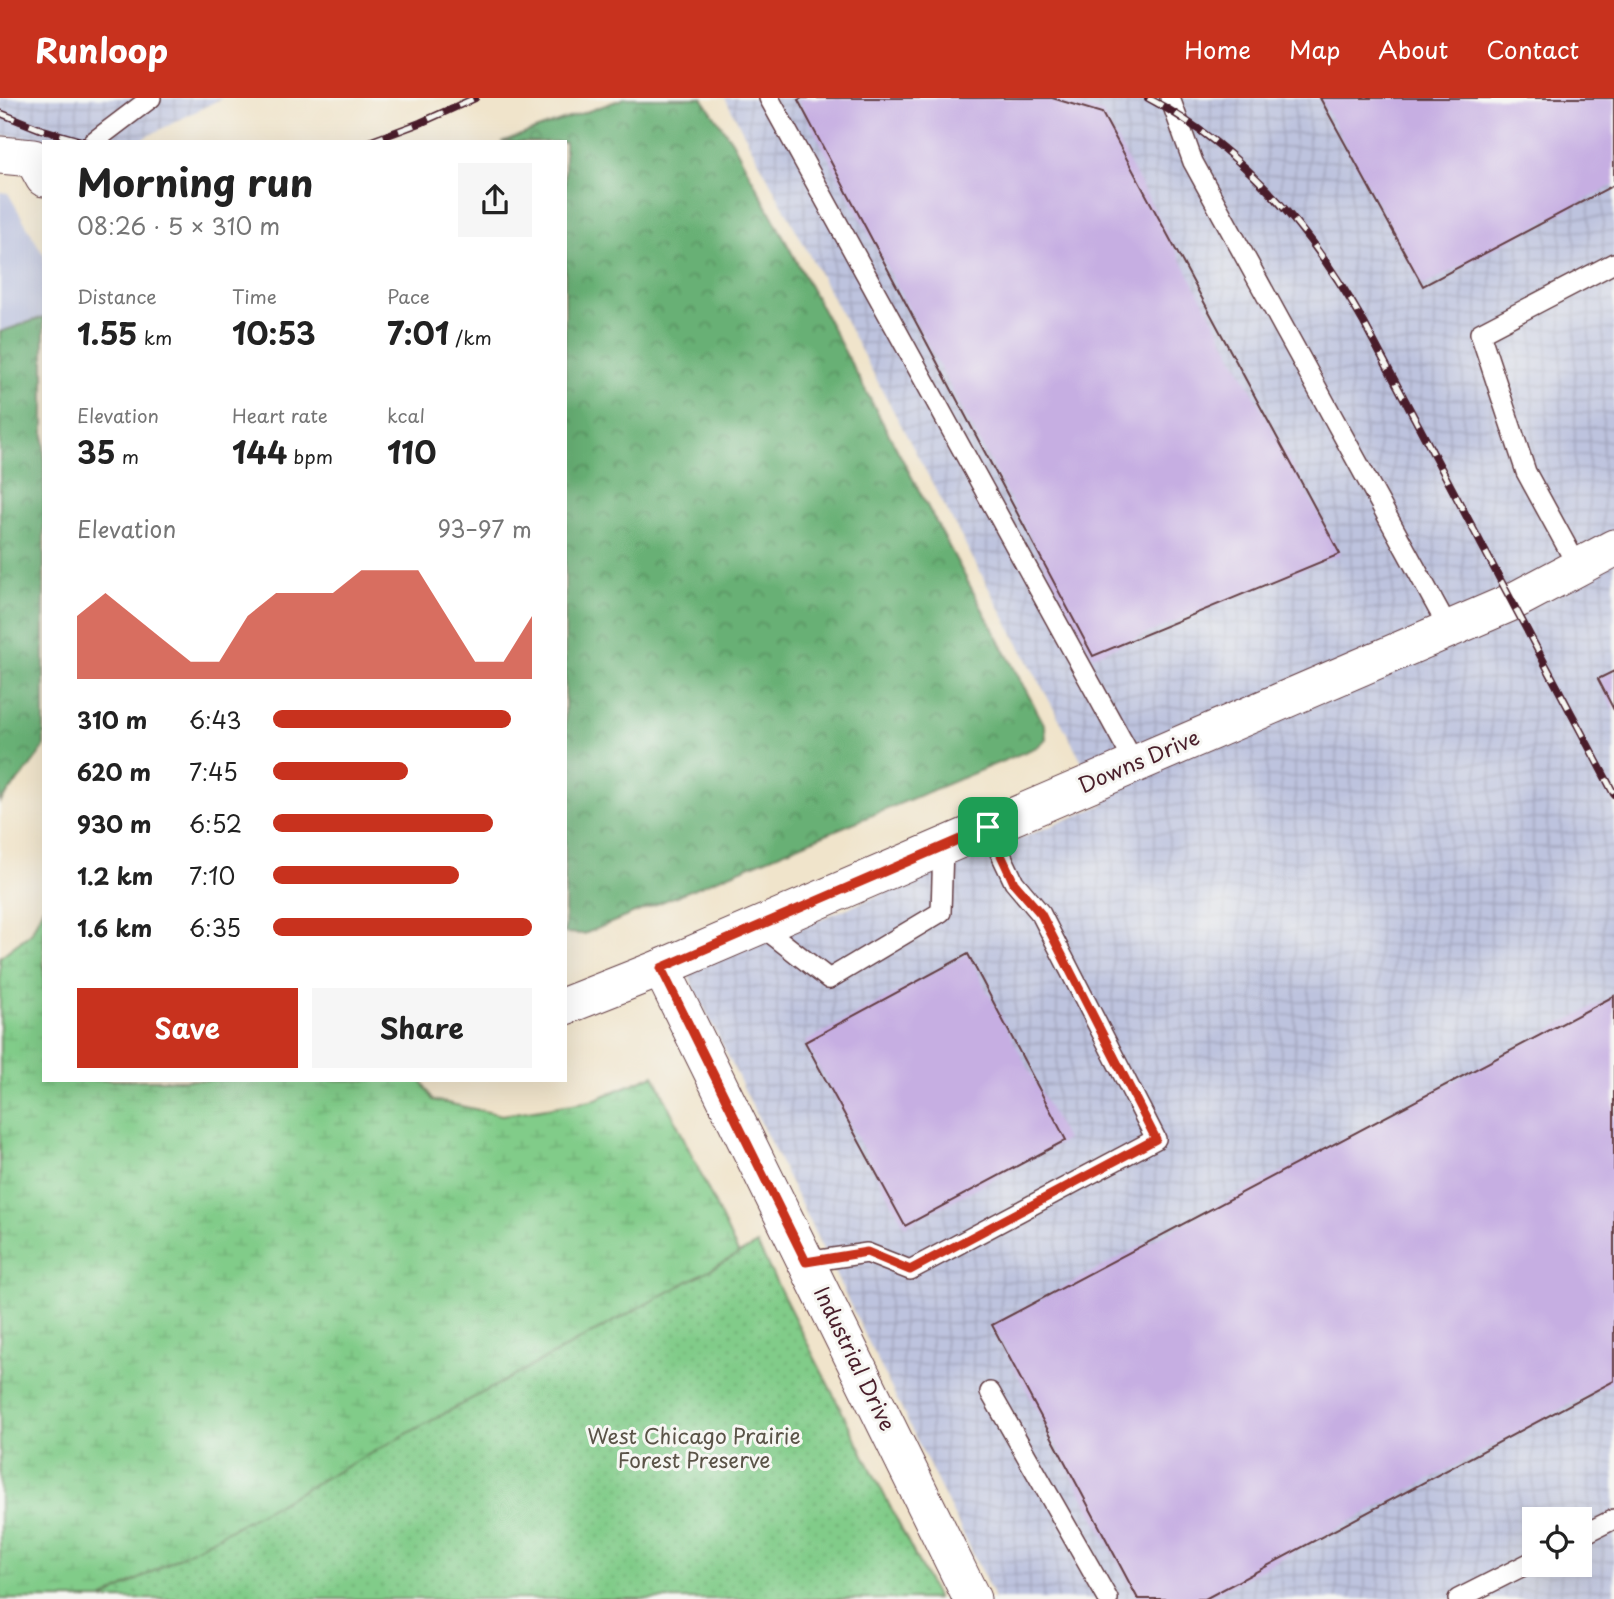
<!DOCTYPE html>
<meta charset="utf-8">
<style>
:root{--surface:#fff;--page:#f6f6f6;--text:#222;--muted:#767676;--accent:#c8321e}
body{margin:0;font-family:"Playpen Sans",sans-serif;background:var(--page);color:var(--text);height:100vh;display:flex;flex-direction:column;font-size:26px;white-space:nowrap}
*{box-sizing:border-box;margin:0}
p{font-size:23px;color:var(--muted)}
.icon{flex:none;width:38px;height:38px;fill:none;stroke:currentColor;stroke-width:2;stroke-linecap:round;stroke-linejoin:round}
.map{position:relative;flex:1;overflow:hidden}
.panel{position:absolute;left:42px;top:42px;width:525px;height:942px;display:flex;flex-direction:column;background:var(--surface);border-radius:0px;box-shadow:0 7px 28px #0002}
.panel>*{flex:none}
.buttons{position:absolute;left:1522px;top:1409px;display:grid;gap:14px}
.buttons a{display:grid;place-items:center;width:70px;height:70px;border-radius:0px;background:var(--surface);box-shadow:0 7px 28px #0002;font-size:35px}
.pin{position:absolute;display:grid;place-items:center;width:60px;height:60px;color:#fff;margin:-30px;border-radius:14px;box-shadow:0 4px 10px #0006}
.round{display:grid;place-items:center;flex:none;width:74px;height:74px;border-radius:0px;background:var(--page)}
.head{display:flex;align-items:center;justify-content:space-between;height:119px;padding:0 35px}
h1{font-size:38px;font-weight:700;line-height:52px}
.stats{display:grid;grid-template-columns:repeat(3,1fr);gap:10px;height:119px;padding:7px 35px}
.stats div{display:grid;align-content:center}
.stats b{font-size:30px;font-weight:700}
.stats small{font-size:19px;font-weight:400}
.stats p{font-size:19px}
.chart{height:196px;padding:14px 35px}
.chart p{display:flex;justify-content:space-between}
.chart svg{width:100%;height:126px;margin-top:7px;fill:var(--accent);opacity:.7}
.primary-button{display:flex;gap:14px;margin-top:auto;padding:14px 35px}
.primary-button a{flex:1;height:80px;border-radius:0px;background:var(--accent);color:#fff;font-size:28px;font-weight:700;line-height:80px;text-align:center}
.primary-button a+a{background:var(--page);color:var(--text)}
ul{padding:0 35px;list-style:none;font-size:23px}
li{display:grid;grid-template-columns:112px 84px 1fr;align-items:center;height:52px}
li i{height:18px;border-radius:9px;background:var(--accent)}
header{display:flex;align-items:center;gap:42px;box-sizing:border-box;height:98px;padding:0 35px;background:var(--accent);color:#fff}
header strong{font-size:33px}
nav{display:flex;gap:38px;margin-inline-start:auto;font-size:24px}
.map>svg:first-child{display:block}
.industrial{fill:url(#industrial-grid);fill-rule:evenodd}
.railway{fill:#bdc3de}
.forest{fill:url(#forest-crowns);stroke:#596850;stroke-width:2}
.wetland{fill:url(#wetland-marsh);stroke:#66765a;stroke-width:2}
.park{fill:url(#park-dots);stroke:#66765a;stroke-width:2}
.building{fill:#c6aee2}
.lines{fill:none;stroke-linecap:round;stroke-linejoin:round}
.service-casing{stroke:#633d43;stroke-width:22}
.minor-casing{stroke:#633d43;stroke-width:39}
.service{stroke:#fff;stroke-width:19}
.minor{stroke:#fff;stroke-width:37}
.rail-casing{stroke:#4a1f2b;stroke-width:8}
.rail{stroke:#f6f6f2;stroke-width:5;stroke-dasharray:16;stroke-linecap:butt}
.route-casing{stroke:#fff;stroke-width:14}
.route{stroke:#c8321e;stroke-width:9}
.labels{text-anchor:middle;stroke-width:6;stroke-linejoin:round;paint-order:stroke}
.street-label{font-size:21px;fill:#4a1f2b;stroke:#f6f6f2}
.park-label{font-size:21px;fill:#5a5347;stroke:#f6f6f2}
</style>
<header>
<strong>Runloop</strong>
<nav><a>Home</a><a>Map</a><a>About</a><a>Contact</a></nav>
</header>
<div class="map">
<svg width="1614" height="1501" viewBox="0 0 1614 1501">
<defs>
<pattern id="industrial-grid" width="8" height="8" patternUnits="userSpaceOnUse" patternTransform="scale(1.75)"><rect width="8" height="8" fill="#bdc3de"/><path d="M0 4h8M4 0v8" fill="none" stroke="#a4a7bf"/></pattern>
<pattern id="forest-crowns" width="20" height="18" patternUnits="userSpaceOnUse" patternTransform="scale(1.75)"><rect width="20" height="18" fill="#68b075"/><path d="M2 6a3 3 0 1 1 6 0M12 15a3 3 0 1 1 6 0" fill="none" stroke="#588f60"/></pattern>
<pattern id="wetland-marsh" width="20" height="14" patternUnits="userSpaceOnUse" patternTransform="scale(1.75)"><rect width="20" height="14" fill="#81cc89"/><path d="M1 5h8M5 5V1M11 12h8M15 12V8" fill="none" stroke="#71af76"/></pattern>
<pattern id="park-dots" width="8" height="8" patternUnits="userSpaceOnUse" patternTransform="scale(1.75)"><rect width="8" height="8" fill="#81cc89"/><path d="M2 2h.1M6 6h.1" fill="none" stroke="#71af76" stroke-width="1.8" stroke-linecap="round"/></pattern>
</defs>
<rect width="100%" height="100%" fill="#f6f6f2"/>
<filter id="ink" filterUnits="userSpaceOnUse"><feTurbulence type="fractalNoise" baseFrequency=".0143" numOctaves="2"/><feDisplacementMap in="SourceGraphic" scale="14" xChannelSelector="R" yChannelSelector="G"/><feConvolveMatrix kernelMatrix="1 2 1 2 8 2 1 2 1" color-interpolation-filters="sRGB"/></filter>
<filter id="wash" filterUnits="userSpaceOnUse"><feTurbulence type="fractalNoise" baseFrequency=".00686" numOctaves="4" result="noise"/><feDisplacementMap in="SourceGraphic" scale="28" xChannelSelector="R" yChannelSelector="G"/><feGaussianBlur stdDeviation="1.57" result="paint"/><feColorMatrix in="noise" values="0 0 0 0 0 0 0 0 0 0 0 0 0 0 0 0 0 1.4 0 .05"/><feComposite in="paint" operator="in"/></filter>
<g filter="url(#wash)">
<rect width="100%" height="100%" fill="#f0e4cb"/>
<g class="industrial">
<polygon points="0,0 222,0 136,44 44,44 44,54 25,40 0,38"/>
<path d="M 725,0 L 1614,0 L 1614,1501 L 995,1501 L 687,875 L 1105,706 ZM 1535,1421 L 1580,1421 L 1580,1466 L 1535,1466 Z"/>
</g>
<polygon class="railway" points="0,94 8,95 44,158 44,219 0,234"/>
<g class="forest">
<polygon points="625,0 702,0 732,43 1045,628 1046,641 1037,649 584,836 565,835 565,44 501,44"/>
<polygon points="44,219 44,649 30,669 0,704 0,234"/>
</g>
<polygon class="wetland" points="44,807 44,982 421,982 433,1002 502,1017 591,1003 654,977 901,1501 0,1501 0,859 31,835"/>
<polygon class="park" points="757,1146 937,1501 102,1501"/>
<g id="blocks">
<g class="building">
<polygon points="802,0 1052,0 1102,15 1340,456 1093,558 798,2"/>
<polygon points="1320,0 1614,0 1614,87 1423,188"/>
<polygon points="1614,573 1614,612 1598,581"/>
<polygon points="968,856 1066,1042 905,1128 805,944"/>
<polygon points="1614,898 1614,1283 1205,1501 1138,1501 992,1227"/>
</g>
</g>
</g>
<g filter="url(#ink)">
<use href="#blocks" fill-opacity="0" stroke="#633d43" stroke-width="2"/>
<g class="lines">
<defs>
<g id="service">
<polyline points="769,0 1135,666"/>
<polyline points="1170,0 1193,64 1449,531"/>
<polyline points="93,44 151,0"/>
<polyline points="1578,469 1526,374 1480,235 1614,165"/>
<polyline points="760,827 829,881 941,814 943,748"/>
<polyline points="806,1164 867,1155 910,1172 1156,1041 1041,816 1014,784 988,729"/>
<polyline points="990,1294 1108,1501"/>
<polyline points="1580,1438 1614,1421"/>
<polyline points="1458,1501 1535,1462"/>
</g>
<g id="minor">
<polyline points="0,57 33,60 44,80"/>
<polyline points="661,870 972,1501"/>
<polyline points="565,908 661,870 1512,504 1614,450"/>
</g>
</defs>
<use href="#service" class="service-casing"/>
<use href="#minor" class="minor-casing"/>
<use href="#service" class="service"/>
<use href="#minor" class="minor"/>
<defs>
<g id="rail">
<path d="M 1148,0 C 1243,50 1312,133 1364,225 L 1614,696"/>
<polyline points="0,15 40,31 85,44"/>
<polyline points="369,44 420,25 475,0"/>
</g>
</defs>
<use href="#rail" class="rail-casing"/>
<use href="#rail" class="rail"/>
</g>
</g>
<g class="lines" filter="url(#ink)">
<defs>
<polygon id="route" points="988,729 1014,785 1041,816 1156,1041 910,1172 867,1154 806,1164 661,870"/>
</defs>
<use href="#route" class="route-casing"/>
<use href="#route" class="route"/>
</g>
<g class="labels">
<g class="street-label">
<text transform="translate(1139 664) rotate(-23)" y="7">Downs Drive</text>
<text transform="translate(854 1261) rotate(64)" y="7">Industrial Drive</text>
</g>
<g class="park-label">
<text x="694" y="1346">West Chicago Prairie<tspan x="694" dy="24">Forest Preserve</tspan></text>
</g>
</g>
</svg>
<div class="buttons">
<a><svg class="icon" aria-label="locate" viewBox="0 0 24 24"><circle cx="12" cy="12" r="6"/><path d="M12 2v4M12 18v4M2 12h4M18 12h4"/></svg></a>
</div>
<div class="pin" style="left:988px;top:729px;background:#1e9e55"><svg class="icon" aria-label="arrive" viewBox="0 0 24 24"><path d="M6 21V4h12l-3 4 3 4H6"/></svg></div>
<section class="panel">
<div class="head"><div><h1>Morning run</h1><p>08:26 · 5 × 310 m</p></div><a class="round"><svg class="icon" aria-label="share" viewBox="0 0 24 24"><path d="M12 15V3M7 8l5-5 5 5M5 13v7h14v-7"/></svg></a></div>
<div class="stats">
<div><p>Distance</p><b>1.55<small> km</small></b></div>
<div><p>Time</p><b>10:53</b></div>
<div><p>Pace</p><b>7:01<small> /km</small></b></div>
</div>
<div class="stats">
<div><p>Elevation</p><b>35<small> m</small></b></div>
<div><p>Heart rate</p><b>144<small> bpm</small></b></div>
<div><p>kcal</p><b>110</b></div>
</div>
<div class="chart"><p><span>Elevation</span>93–97 m</p>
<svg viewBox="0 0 160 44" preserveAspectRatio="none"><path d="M0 44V22L10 14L20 22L30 30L40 38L50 38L60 22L70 14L80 14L90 14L100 6L110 6L120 6L130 22L140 38L150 38L160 22V44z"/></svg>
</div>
<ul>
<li><b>310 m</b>6:43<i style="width:92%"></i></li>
<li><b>620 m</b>7:45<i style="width:52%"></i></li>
<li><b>930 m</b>6:52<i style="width:85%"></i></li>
<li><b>1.2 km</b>7:10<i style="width:72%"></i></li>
<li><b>1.6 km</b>6:35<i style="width:100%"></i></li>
</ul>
<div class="primary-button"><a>Save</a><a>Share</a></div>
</section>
</div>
